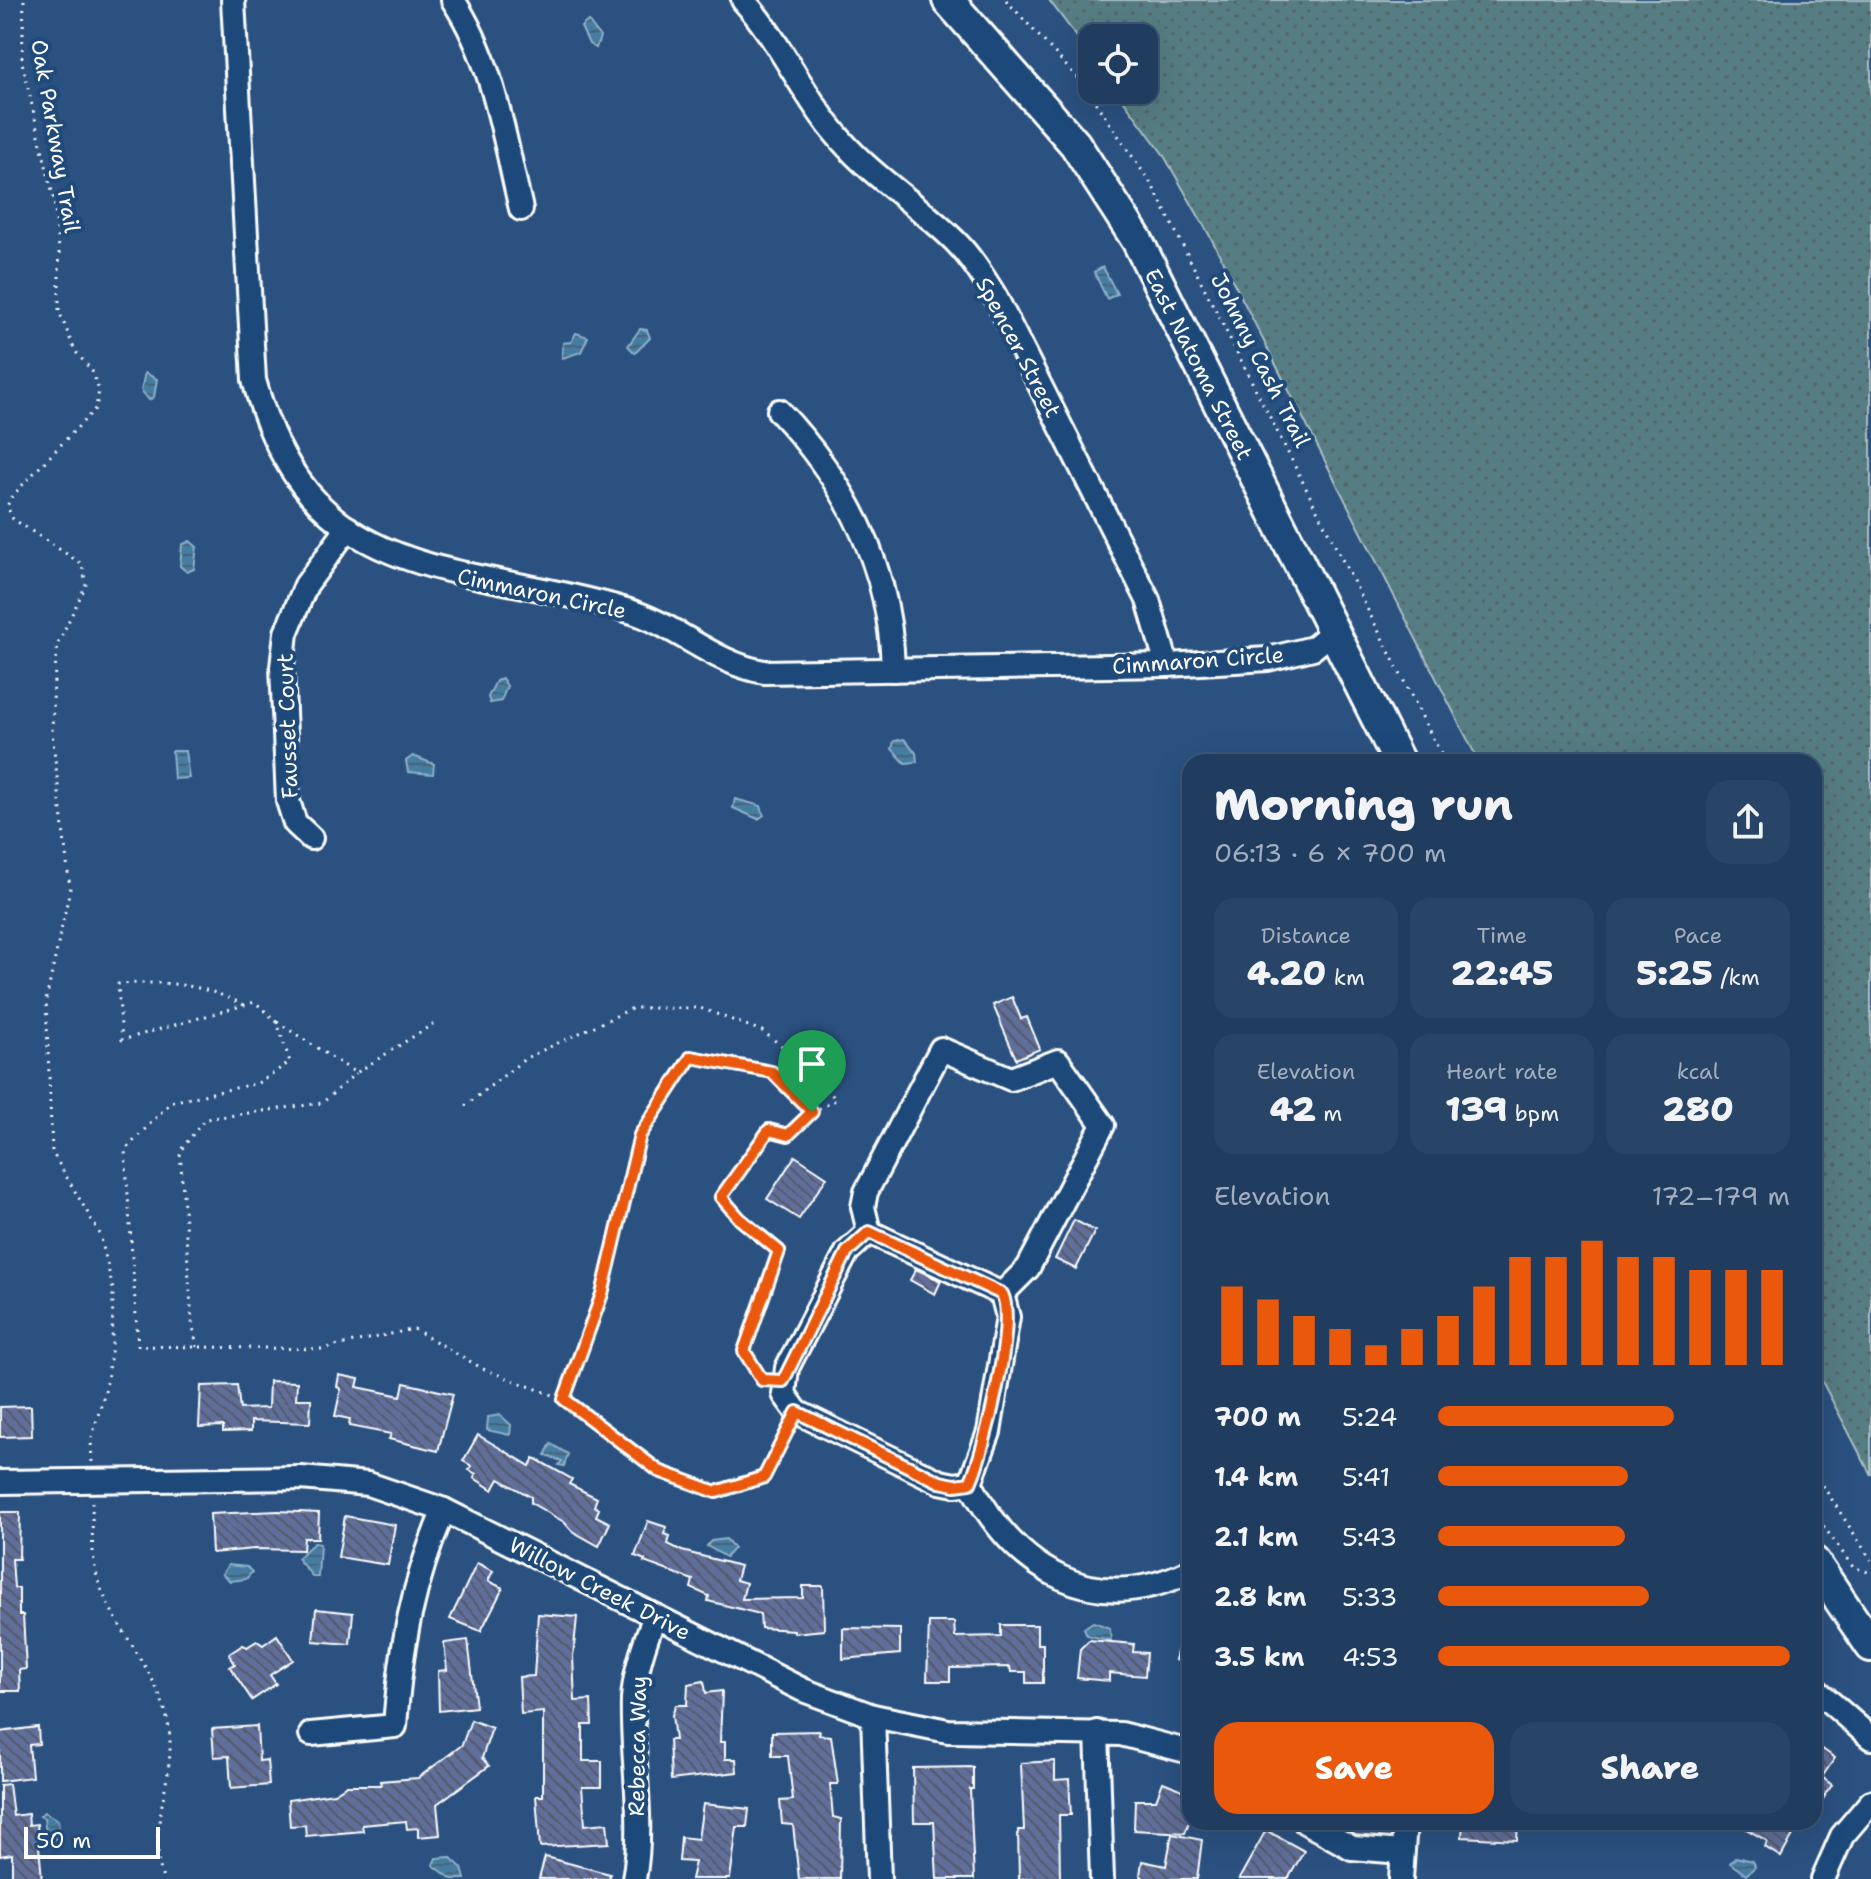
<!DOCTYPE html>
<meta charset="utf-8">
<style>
:root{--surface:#203d60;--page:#284466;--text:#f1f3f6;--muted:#a2aebd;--line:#3d5675;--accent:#ea580c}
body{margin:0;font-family:"Shantell Sans",sans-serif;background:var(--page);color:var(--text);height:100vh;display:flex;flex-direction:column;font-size:30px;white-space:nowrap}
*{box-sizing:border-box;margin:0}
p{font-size:26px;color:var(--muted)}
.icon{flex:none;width:44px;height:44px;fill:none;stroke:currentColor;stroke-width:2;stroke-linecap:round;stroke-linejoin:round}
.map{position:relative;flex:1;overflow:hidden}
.drawer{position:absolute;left:1182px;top:754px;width:640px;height:1076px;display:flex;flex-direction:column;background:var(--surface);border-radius:24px;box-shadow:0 8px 32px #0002,0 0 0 2px var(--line)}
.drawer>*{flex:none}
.fabs{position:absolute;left:1078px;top:24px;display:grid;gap:16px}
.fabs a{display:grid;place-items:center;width:80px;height:80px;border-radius:16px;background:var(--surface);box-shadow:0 8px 32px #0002,0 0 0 2px var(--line);font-size:40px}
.scale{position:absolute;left:24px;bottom:20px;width:136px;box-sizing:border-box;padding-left:8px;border:4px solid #fff;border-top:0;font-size:22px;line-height:28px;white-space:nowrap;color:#fff;-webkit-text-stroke:6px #1f4a7a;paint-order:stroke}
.pin{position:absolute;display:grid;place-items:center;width:68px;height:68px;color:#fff;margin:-82px -34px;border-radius:50% 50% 50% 0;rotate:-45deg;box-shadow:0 0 8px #0007}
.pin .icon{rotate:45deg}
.round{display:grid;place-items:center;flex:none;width:84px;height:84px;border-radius:24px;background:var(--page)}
.summary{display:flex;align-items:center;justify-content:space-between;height:136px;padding:0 32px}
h1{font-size:44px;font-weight:800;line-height:60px}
.figures{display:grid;grid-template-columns:repeat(3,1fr);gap:12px;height:136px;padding:8px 32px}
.figures div{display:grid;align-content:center;border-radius:20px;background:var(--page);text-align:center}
.figures b{font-size:34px;font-weight:800}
.figures small{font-size:22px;font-weight:400}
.figures p{font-size:22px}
.chart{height:224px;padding:16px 32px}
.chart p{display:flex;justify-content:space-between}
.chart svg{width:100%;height:144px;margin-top:8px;stroke:var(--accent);stroke-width:6}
.action{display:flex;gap:16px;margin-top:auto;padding:16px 32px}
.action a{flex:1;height:92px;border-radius:24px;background:var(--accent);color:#fff;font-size:32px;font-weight:800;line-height:92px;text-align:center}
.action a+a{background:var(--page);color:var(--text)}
ul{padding:0 32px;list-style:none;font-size:26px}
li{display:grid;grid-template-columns:128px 96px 1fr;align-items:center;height:60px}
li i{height:20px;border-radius:10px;background:var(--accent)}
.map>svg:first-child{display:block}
.grass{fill:url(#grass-dots);stroke:#abbec1;stroke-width:2}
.water{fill:url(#water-rules);stroke:#8fb0c7;stroke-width:2}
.building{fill:url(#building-back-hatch);stroke:#fff;stroke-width:2}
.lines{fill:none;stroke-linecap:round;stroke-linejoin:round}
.minor-casing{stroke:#fff;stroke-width:28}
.secondary-casing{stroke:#fff;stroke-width:36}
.path{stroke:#fff;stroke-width:3;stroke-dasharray:2 6;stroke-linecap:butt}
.minor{stroke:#1f4a7a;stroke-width:22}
.secondary{stroke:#1f4a7a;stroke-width:30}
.route-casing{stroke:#fff;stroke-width:16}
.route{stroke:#ea580c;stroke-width:10}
.labels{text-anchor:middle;stroke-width:8;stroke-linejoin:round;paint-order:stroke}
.street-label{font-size:22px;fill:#fff;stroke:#1f4a7a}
</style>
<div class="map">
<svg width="1871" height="1879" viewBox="0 0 1871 1879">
<defs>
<pattern id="grass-dots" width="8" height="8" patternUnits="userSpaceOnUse" patternTransform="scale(2)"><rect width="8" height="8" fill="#577d83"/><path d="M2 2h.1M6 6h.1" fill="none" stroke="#526468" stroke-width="1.8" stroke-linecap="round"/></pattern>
<pattern id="water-rules" width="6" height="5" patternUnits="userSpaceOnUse" patternTransform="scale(2)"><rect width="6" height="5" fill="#457ca1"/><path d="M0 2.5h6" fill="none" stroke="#486476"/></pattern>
<pattern id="building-back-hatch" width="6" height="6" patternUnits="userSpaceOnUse" patternTransform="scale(2)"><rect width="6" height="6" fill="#5f6e9a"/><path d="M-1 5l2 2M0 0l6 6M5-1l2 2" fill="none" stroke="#545a6b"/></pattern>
</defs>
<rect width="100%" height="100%" fill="#2b5180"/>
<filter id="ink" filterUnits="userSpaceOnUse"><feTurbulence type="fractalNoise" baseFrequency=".0125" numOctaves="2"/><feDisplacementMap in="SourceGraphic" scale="16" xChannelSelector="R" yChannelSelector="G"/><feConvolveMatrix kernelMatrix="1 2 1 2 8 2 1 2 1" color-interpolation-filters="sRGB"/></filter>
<g filter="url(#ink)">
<polygon class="grass" points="1049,0 1871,0 1871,1475 1814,1366 1814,762 1479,762 1211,238 1163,154 1116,90 1144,90 1144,38 1092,38 1092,57"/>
<g class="water">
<polygon points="588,21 600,37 596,48 589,44 581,27"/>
<polygon points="1103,267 1117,294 1107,299 1094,272"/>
<polygon points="640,329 647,330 650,338 635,353 628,346"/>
<polygon points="576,333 588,337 581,352 562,358 563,343 571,342"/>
<polygon points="145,373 157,379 154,397 149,400 141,390"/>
<polygon points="190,541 197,547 194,569 187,572 180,566 182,545"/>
<polygon points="502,678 507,686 501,701 490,703 488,697 496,681"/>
<polygon points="904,739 916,753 917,762 905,763 892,749 894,741"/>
<polygon points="172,751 185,751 189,778 174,779"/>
<polygon points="413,756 434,764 433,774 408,772 406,761"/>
<polygon points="735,799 761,806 764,815 758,819 733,808"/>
<polygon points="500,1415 511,1425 510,1435 487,1430 488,1417"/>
<polygon points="551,1444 568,1454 564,1466 559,1465 562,1461 545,1455"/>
<polygon points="726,1539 734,1548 726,1557 707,1546 711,1541"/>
<polygon points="314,1543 320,1544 318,1577 313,1577 297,1558"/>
<polygon points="228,1565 247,1567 252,1572 246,1579 230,1581 222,1574"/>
<polygon points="1093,1622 1110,1628 1111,1641 1087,1635 1084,1628"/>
<polygon points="44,1812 58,1820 60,1837 47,1841 44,1818 40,1816"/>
<polygon points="450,1857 462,1868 465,1879 452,1879 433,1865 436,1858"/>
<polygon points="1736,1857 1752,1861 1755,1867 1746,1875 1730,1863"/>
</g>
<g class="building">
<polygon points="1012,997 1021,1019 1027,1017 1040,1049 1016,1059 993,1005"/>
<polygon points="795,1156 827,1177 799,1219 767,1199"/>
<polygon points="1074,1220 1095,1231 1076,1269 1055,1259"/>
<polygon points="916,1269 941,1281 935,1294 910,1280"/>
<polygon points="339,1375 359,1379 357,1387 401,1396 404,1383 453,1394 438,1451 389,1439 391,1434 349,1426 350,1419 335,1416 341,1389 337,1387"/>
<polygon points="269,1381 297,1382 296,1399 311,1399 310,1423 251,1421 251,1431 223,1432 223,1426 199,1427 201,1386 237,1385 240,1409 268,1408"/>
<polygon points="31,1406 32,1436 0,1437 0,1407"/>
<polygon points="478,1435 530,1466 534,1458 572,1479 569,1484 597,1498 594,1506 599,1509 596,1516 610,1523 599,1546 572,1531 564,1522 531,1503 531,1497 499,1479 493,1490 474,1478 476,1474 469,1470 472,1466 463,1461"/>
<polygon points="278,1511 319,1513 318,1538 304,1538 303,1550 254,1549 212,1553 210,1514"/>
<polygon points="0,1512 20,1512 19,1559 12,1559 14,1588 19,1588 19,1615 23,1615 26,1669 19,1670 20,1691 0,1691"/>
<polygon points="345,1516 395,1525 388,1565 338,1557"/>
<polygon points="648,1521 666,1527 664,1534 670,1536 668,1544 682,1551 740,1566 736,1580 746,1583 742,1599 803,1598 803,1586 823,1586 824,1630 794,1633 794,1630 761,1628 760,1614 708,1601 709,1596 691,1588 693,1580 644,1562 645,1560 635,1556"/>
<polygon points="477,1563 493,1571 488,1581 503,1588 481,1631 450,1619"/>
<polygon points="316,1609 353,1613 350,1644 313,1641"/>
<polygon points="538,1614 577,1617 573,1657 575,1701 591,1700 592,1725 583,1725 583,1761 602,1761 602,1787 582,1787 585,1825 607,1823 609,1843 540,1847 536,1796 543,1796 543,1712 521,1714 519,1677 534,1676"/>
<polygon points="1185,1620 1190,1621 1190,1664 1175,1660"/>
<polygon points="929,1622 954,1622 955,1637 1001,1636 1001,1625 1037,1625 1037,1644 1043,1644 1043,1683 1026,1683 1026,1672 1011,1672 1010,1667 950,1668 950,1681 927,1681"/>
<polygon points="843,1628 900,1629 900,1654 843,1659"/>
<polygon points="277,1635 293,1660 270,1675 276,1684 252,1700 230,1667 235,1664 229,1654 243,1645 247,1647 257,1641 263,1645"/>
<polygon points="468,1640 476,1707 439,1711 438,1671 447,1670 444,1643"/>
<polygon points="1089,1640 1134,1644 1133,1652 1147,1653 1145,1676 1109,1673 1109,1681 1077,1678 1080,1649"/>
<polygon points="704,1681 706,1693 722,1691 720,1742 725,1742 725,1759 736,1759 737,1772 671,1780 669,1740 675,1740 672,1715 676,1705 687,1705 688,1684"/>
<polygon points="471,1720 492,1728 482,1758 489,1766 437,1804 440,1835 418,1837 418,1828 407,1829 406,1821 362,1825 363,1831 306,1836 305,1825 290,1826 288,1800 334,1793 347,1785 381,1785 380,1781 418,1778 462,1745"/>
<polygon points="257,1726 259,1761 267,1760 269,1785 231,1788 229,1756 214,1757 212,1729"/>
<polygon points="38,1727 39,1744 29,1745 32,1777 0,1781 0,1732"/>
<polygon points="820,1731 819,1735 831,1736 838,1784 830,1784 833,1817 841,1819 840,1879 799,1879 793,1825 782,1824 780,1801 793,1800 788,1756 772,1756 772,1732"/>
<polygon points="1814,1743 1835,1758 1822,1777 1832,1785 1814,1813"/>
<polygon points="1055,1761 1055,1780 1069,1779 1071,1815 1059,1815 1060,1878 1019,1879 1018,1830 1024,1830 1021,1763"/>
<polygon points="973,1767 973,1789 970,1789 974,1879 937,1879 934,1822 914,1822 913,1768"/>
<polygon points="1163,1782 1190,1793 1190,1819 1185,1833 1134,1830 1135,1800 1156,1800"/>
<polygon points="9,1784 13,1816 28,1814 29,1825 37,1824 42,1879 12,1879 12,1854 0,1856 0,1785"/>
<polygon points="703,1804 749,1809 747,1827 737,1827 730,1879 691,1879 695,1862 679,1861 681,1837 698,1839"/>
<polygon points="1463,1822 1518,1822 1517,1840 1462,1837"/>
<polygon points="1734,1822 1800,1822 1781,1857 1765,1847 1767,1841"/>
<polygon points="1266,1830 1304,1851 1288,1879 1239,1879"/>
<polygon points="1172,1834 1202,1840 1197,1879 1145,1879 1140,1875 1142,1861 1166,1866"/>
<polygon points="545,1857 610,1874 609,1879 539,1879"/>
</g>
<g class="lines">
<defs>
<g id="minor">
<path d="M 233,0 L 254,380 C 311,591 461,560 626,610 C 676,624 712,663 764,672 L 1167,665 L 1268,659 L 1313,648 L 1333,632"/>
<path d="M 453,0 C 494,62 504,138 521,209"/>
<path d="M 743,0 C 782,43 803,97 841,140 C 875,179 919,205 955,241 C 971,257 983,277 995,296 L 1148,600 L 1167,665"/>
<path d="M 779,411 C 848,484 891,568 893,670"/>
<polyline points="311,838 295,823 288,801 282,667 286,633 306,585 348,528"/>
<polyline points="869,1232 847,1252 787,1368 784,1394 797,1412 940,1482 955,1485 970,1483"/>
<path d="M 1002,1294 L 1028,1268 L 1103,1125 L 1058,1061 L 1011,1079 L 941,1049 L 866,1192 L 863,1207 L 869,1232 L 1002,1294 L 1008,1317 L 989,1432 L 970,1483 C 1017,1571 1093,1618 1190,1571"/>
<polyline points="0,1482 301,1478 368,1484 444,1510 803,1690 873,1716 948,1731 1121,1734 1190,1752"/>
<polyline points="1814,1688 1871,1738"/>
<polyline points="873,1716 879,1879"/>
<polyline points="1097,1732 1102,1879"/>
<path d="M 311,1734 L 395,1726 C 401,1646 412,1584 444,1510"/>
<polyline points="1305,1822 1352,1848 1402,1852"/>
<path d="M 634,1879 C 645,1820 631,1759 633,1699 C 635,1670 644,1643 655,1616"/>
<polyline points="1401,1879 1405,1822"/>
<polyline points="1823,1879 1842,1836 1871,1802"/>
</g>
<g id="secondary">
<polyline points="948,0 1075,144 1137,240 1399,762"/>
<polyline points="1814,1562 1871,1646"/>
</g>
</defs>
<use href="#minor" class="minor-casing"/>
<use href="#secondary" class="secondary-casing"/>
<g class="path">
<polyline points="24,0 22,62 54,200 59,249 59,311 75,351 92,371 99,390 96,408 13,495 7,506 13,519 82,564 86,585 58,643 54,680 52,732 70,889 46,1000 52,1152 100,1234 113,1289 112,1346 106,1388 91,1440 92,1462"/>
<polyline points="1006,0 1082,83 1152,185 1445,762"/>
<path d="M 244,1005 C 200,983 166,981 118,984 L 122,1040 L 255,1002 L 277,1022 L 290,1062 L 258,1083 L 171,1102 L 125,1150 L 138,1346 L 321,1349 L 414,1329 L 485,1370 L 564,1399 L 659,1471 L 716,1492 L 764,1477 L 788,1429"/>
<polyline points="277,1022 356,1073 433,1024"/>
<polyline points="465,1106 526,1058 633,1008 700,1008 762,1031 810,1067 836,1100 812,1112"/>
<polyline points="197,1347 192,1321 180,1151 205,1119 322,1103 356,1073"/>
<polyline points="564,1399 602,1294 640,1135 691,1057 772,1072 812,1112 788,1135 769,1130 721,1197 740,1219 779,1251 744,1351 762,1380 767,1380"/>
<polyline points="1814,1472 1871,1560"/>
<path d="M 92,1502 C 93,1530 90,1559 100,1586 C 118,1634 162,1676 169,1729 C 176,1781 146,1824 163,1879"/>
<polyline points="1814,1513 1853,1567 1871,1573"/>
</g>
<use href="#minor" class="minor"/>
<use href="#secondary" class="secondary"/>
</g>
</g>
<g class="lines" filter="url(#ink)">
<defs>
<path id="route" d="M 691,1057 L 772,1072 L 812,1112 L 788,1135 L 769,1130 L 721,1197 L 740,1219 L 779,1251 L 744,1351 L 762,1380 L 783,1381 L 847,1252 L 869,1232 L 1002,1294 C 1017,1321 984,1453 970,1483 L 955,1485 L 940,1482 L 797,1412 L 764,1477 L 716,1492 L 659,1471 L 564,1399 L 602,1294 L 640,1135 Z"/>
</defs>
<use href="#route" class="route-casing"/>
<use href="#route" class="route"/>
</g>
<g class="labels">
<g class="street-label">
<text transform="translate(56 136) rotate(80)" y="8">Oak Parkway Trail</text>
<text transform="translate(1019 347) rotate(62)" y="8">Spencer Street</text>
<text transform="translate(1261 360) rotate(63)" y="8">Johnny Cash Trail</text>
<text transform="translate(1199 364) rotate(63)" y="8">East Natoma Street</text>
<text transform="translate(542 593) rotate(12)" y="8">Cimmaron Circle</text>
<text transform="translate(1198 660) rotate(-4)" y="8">Cimmaron Circle</text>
<text transform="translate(287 726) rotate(-92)" y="8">Fausset Court</text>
<text transform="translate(600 1588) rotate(27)" y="8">Willow Creek Drive</text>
<text transform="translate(637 1746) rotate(-89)" y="8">Rebecca Way</text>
</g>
</g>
</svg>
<div class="fabs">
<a><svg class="icon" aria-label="locate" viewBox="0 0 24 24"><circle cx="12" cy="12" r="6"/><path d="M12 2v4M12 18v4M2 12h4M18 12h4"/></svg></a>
</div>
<div class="scale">50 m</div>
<div class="pin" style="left:812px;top:1112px;background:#1e9e55"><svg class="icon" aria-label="arrive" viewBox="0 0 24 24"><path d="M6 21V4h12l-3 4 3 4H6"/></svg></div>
<section class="drawer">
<div class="summary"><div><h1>Morning run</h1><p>06:13 · 6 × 700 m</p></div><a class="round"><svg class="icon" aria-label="share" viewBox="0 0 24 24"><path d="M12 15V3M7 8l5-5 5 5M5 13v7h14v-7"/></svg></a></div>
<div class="figures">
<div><p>Distance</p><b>4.20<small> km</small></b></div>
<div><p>Time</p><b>22:45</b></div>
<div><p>Pace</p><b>5:25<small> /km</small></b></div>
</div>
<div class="figures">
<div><p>Elevation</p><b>42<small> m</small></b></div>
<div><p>Heart rate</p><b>139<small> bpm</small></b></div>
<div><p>kcal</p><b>280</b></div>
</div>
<div class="chart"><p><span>Elevation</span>172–179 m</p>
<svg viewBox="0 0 160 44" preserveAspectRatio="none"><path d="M5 44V20M15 44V24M25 44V29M35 44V33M45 44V38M55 44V33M65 44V29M75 44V20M85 44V11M95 44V11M105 44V6M115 44V11M125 44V11M135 44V15M145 44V15M155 44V15"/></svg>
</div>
<ul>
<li><b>700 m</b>5:24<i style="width:67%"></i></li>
<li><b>1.4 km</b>5:41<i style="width:54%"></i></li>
<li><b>2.1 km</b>5:43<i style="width:53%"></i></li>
<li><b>2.8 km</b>5:33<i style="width:60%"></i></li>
<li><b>3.5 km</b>4:53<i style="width:100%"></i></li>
</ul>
<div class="action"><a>Save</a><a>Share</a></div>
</section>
</div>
